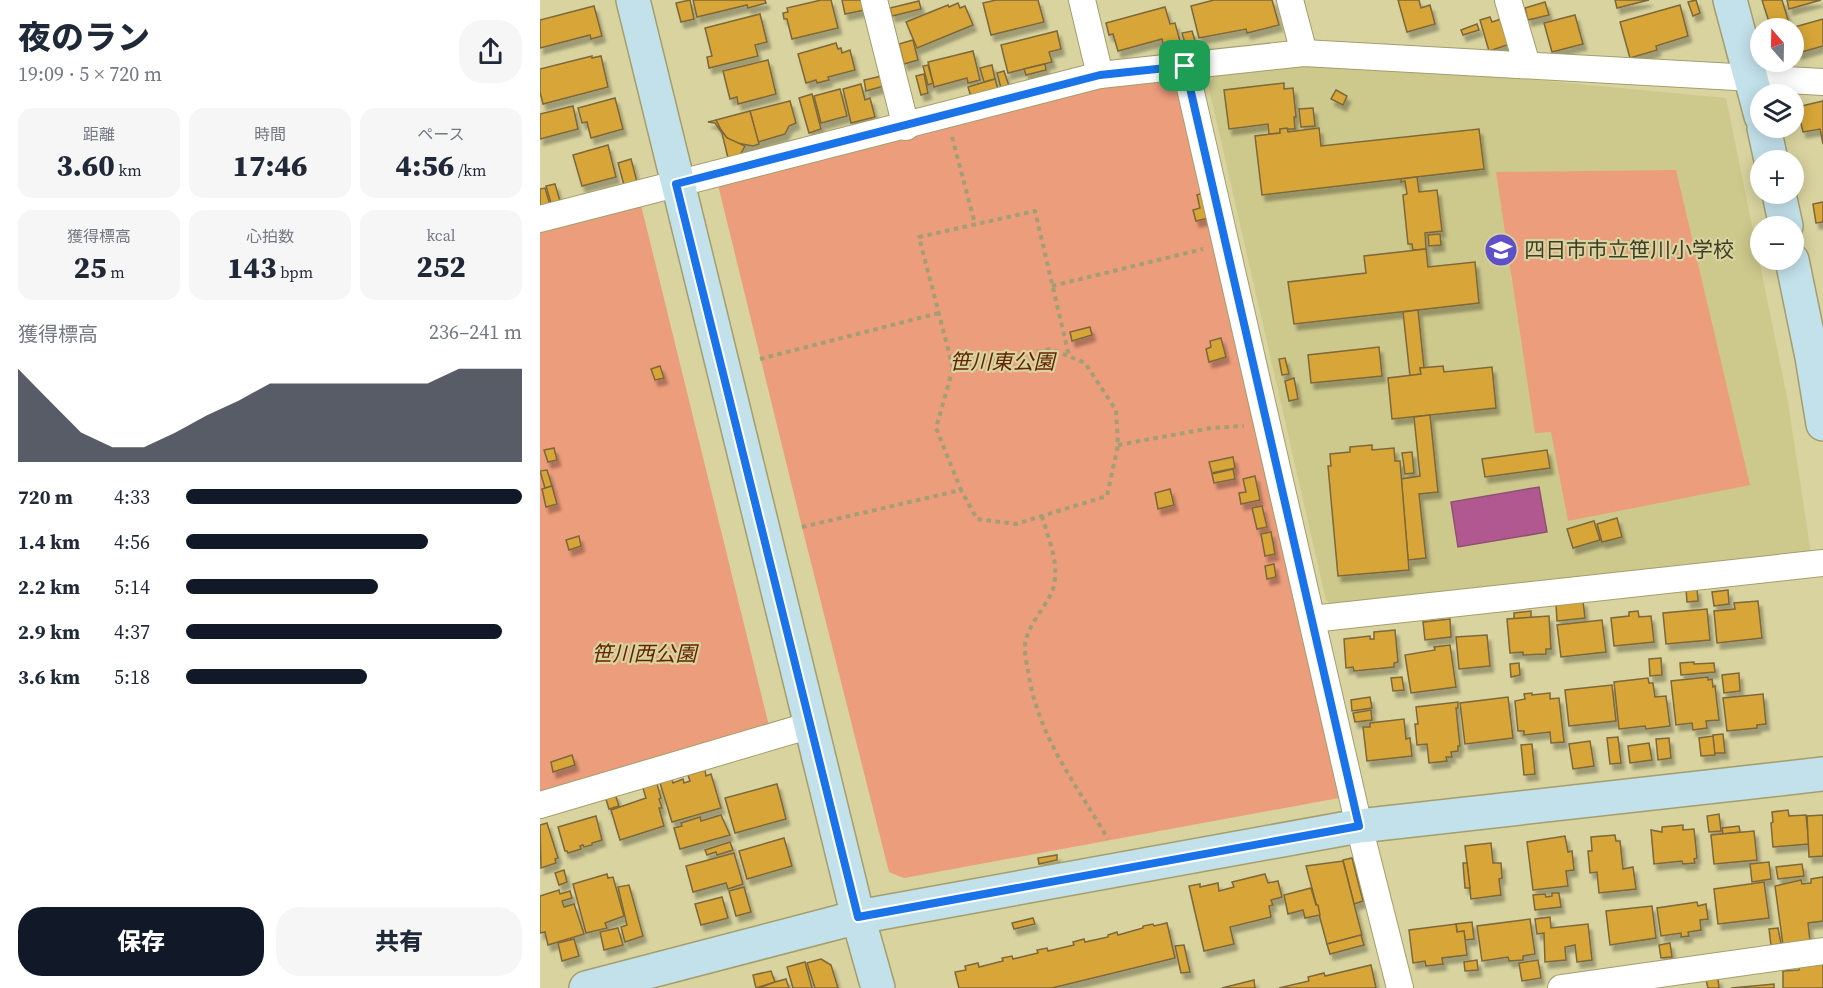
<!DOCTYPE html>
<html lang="ja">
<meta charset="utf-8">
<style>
:root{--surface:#fff;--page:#f6f6f7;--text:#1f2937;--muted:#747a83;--accent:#111827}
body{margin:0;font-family:"Source Serif 4","Noto Sans JP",serif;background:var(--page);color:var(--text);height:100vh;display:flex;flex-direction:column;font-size:22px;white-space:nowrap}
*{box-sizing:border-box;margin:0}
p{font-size:20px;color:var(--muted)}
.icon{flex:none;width:33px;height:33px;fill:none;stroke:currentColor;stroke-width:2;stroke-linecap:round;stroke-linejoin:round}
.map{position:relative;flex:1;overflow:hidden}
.sheet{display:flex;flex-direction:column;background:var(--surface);width:540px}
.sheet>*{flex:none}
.needle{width:39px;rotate:340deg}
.controls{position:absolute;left:1210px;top:18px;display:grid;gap:12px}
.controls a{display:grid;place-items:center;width:54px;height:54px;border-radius:50%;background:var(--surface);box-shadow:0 3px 15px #0003;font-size:30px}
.pin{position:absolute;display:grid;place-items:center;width:51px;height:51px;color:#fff;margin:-26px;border-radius:12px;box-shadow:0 3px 9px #0006}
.round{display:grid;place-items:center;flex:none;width:63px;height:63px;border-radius:24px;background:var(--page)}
.summary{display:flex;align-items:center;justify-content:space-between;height:102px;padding:0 18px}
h1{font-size:33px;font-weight:800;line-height:45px}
.figures{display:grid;grid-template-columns:repeat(3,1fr);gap:9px;height:102px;padding:6px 18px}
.figures div{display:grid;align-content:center;border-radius:15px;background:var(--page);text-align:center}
.figures b{font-size:30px;font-weight:800}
.figures small{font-size:16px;font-weight:400}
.figures p{font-size:16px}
.chart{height:168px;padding:12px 18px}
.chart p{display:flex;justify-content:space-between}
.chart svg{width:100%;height:108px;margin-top:6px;fill:var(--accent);opacity:.7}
.button{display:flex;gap:12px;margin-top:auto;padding:12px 18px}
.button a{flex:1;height:69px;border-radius:24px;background:var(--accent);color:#fff;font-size:24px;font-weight:800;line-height:69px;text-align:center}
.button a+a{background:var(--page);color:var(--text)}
ul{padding:0 18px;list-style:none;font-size:20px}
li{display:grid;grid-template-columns:96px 72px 1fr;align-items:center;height:45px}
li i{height:15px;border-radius:8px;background:var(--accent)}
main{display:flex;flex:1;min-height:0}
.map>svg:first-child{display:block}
.built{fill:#cdc88c}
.green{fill:#ec9d7c}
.water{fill:#b25891;stroke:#905071;stroke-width:1.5}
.building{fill:#d8a638;stroke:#7d673a;stroke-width:1.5;filter:url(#shadow)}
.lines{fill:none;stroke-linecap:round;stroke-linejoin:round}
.street-casing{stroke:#a39e6c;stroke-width:28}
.secondary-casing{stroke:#a39e6c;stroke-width:36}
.path{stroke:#a29e75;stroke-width:4;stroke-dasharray:4.5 4.5;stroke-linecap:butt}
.street{stroke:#fff;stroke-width:26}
.secondary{stroke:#c3e1eb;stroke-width:33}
.route-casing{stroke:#fff;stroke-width:12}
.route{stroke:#1a73e8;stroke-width:8}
.labels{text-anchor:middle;stroke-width:4.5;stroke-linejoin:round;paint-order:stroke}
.poi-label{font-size:21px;fill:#3f3d27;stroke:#d8d39f;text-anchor:start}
.park-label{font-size:21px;font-style:italic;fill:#632404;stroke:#d8d39f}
</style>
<main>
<section class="sheet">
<div class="summary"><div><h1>夜のラン</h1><p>19:09 · 5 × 720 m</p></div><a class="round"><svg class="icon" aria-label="share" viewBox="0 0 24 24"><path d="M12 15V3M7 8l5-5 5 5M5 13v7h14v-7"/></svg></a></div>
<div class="figures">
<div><p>距離</p><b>3.60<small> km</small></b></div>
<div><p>時間</p><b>17:46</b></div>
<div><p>ペース</p><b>4:56<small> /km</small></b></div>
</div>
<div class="figures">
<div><p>獲得標高</p><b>25<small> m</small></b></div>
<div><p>心拍数</p><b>143<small> bpm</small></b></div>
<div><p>kcal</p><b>252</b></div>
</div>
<div class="chart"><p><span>獲得標高</span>236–241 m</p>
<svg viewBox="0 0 160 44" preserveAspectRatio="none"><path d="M0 44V6L10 19L20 32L30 38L40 38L50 32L60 25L70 19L80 12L90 12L100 12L110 12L120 12L130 12L140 6L150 6L160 6V44z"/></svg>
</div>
<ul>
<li><b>720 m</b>4:33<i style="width:100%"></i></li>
<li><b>1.4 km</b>4:56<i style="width:72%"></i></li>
<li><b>2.2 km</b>5:14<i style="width:57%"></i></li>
<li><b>2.9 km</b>4:37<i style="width:94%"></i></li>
<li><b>3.6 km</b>5:18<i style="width:54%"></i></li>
</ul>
<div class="button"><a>保存</a><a>共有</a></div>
</section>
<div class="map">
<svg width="1283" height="988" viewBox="0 0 1283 988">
<defs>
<filter id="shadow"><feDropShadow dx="3.5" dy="6" stdDeviation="1.5" flood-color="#0004"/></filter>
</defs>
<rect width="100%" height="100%" fill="#d8d39f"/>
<polygon class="built" points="764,66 985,79 1186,98 1248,402 1271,554 793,606 786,600 668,84 677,74"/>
<g class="green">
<polygon points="633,80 639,84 799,798 364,878 349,872 262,527 178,185 563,87"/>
<polygon points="1136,170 1210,485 1028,521 1011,432 995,433 956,172"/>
<polygon points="101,205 229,726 0,793 0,230"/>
</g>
<polygon class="water" points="999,487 1007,532 918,547 911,502"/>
<g class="building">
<polygon points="150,0 154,19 141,22 136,3"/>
<polygon points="153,0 225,0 226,3 208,8 207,5 157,17"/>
<polygon points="281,0 291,0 298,28 252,39 247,19 244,19 243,13 248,12 247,8"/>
<polygon points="302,0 323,0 325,10 305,14"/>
<polygon points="456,0 498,0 504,22 451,35 443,3"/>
<polygon points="674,0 732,0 739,25 707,33 706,29 659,38 651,6"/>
<polygon points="858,0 879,0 881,8 890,5 895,24 867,32"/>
<polygon points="1075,0 1109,0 1077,8"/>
<polygon points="1156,0 1160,13 1153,16 1148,2"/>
<polygon points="1222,0 1242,0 1249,23 1231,28"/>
<polygon points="1247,0 1281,0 1249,9"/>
<polygon points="379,1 381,9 352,16 350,8"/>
<polygon points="1005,2 1009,15 988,20 985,8"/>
<polygon points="418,3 420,8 425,6 433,25 377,48 366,22 408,5 409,7"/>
<polygon points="1140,5 1148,36 1116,46 1117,50 1090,58 1080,22"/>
<polygon points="54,6 62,36 51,39 50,35 0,48 0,20"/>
<polygon points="625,7 630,24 635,23 641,45 624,49 622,39 578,51 573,34 569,35 566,23"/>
<polygon points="220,14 227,42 215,45 218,56 169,68 167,57 172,56 165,28"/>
<polygon points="1035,15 1043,44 1012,52 1004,23"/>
<polygon points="950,17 952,22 961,19 970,44 949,51 940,20"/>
<polygon points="1283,19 1283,46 1258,53 1254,40 1254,28 1251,28"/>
<polygon points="937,24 939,30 923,35 921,30"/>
<polygon points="517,31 521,49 509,52 512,62 468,73 461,45"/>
<polygon points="652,31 658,51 648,53 642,33"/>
<polygon points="373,40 378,60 364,64 359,44"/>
<polygon points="296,43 298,49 301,48 302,53 310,50 315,70 288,77 289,80 277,83 276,80 266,83 258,54"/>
<polygon points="433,51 440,80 428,83 427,78 394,87 388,62"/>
<polygon points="52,56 52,58 61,56 68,87 3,104 0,92 0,69"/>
<polygon points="228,60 236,94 198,104 197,97 190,99 183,71"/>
<polygon points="505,64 506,70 486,75 484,69"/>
<polygon points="388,65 393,83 388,85 383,66"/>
<polygon points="452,65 455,79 444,82 440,68"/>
<polygon points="464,71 469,86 461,88 457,73"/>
<polygon points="384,74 388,93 381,95 376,76"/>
<polygon points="342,76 344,86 326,91 324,80"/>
<polygon points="455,79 458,89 431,97 428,87"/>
<polygon points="744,83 744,89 753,88 756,117 754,117 755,129 740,129 740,133 729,134 728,124 689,129 684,90"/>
<polygon points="321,84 325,100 330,98 335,117 311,123 303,89"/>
<polygon points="300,89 307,116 281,123 274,96"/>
<polygon points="796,90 807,96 803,105 791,99"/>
<polygon points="272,94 281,129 269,133 259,98"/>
<polygon points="75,98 83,129 51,138 47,122 42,123 38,108"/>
<polygon points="250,101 256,123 249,126 245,134 218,142 210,111"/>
<polygon points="1283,101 1283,144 1280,129 1263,132 1257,107"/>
<polygon points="33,106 38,129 0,139 0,114"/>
<polygon points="773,108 775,126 761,127 759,109"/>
<polygon points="210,111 219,144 213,146 197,143 187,138 181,130 176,120"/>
<polygon points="176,120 181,130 187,138 205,146 200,155 188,158 182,133 175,123 168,122"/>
<polygon points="747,128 748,132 779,128 781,146 939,129 944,169 722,195 715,136 740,133 740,129"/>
<polygon points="68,145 76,177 42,186 33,155"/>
<polygon points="91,159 97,182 84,185 78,163"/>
<polygon points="877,177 879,192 897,190 902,231 885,233 886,249 873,250 872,244 868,244 863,195 867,194 865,181 861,182 861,179"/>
<polygon points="15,184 20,201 11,203 6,186"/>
<polygon points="5,188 10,205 0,207 0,189"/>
<polygon points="663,193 669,218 656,221 653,210 660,208 657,195"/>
<polygon points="1283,202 1283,222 1276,223 1273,204"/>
<polygon points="900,234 901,245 889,246 888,235"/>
<polygon points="886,249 888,267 935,262 939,303 754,324 748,282 826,273 824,256"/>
<polygon points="878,310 884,368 880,368 881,374 870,376 863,312"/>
<polygon points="550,327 552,335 532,341 530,332"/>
<polygon points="681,338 686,357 669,362 666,349 671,347 670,341"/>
<polygon points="839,347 842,376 771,383 768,355"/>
<polygon points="745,358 749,374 742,375 739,359"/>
<polygon points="120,366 124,378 115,380 111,369"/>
<polygon points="903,366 904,372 952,367 956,408 852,419 848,378 881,374 880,368"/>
<polygon points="754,378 758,399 749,401 745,381"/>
<polygon points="890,415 898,492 879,494 886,558 868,560 861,479 880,476 874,417"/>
<polygon points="832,445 832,450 854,448 855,461 860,461 869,570 798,576 788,466 791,466 790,454 810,452 810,447"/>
<polygon points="14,448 17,460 8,462 4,450"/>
<polygon points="1007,450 1010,468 945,477 942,459"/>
<polygon points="872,452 874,473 865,474 862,453"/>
<polygon points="693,457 695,468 672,473 669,462"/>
<polygon points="693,469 695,479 674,483 672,474"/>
<polygon points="7,470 12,486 5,488 0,471"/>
<polygon points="715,476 720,500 701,504 699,493 706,492 703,479"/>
<polygon points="12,486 17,504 6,507 2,489"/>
<polygon points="630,489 634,505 618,509 615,493"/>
<polygon points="722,506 727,527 717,529 712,508"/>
<polygon points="1077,518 1082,537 1062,542 1057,524"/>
<polygon points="1054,521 1060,540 1033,548 1027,529"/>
<polygon points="731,532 735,554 725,556 721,534"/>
<polygon points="39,536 41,546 29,550 26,540"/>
<polygon points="734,564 736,577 727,579 725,566"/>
<polygon points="1157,588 1158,601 1147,602 1146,589"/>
<polygon points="1188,590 1189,604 1174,606 1172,592"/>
<polygon points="1043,601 1045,618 1017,621 1016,604"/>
<polygon points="1218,601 1222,638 1177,643 1174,611 1195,609 1194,603"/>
<polygon points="1167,609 1170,640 1126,644 1123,613"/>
<polygon points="991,611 991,618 974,619 974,613"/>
<polygon points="1098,611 1099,617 1111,616 1114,642 1074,646 1071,618 1089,616 1089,612"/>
<polygon points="1009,616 1011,649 1006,649 1006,654 983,655 983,652 970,653 967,619"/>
<polygon points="910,619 911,637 885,640 883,622"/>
<polygon points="1062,620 1066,652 1021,657 1017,625"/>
<polygon points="855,630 858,662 854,663 854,667 814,671 813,667 806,668 804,639 830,636 830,639 834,639 834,632"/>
<polygon points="947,635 950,666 919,669 916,637"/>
<polygon points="910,645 916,687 871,693 865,655 895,650 894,647"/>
<polygon points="1121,658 1122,675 1110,676 1109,659"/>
<polygon points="1154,662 1154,664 1174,663 1175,672 1141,675 1140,663"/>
<polygon points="979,663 980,675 971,677 970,664"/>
<polygon points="1199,673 1200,691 1184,693 1182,675"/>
<polygon points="862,677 864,690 853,691 851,678"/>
<polygon points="1168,677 1168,680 1172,679 1173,687 1175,686 1179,720 1166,721 1167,728 1153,730 1152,723 1136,725 1131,681"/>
<polygon points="1108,678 1109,683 1113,683 1115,697 1126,696 1130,726 1106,729 1105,726 1079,729 1074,682"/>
<polygon points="1072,685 1076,721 1029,726 1025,690"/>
<polygon points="992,693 992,695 1010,693 1010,699 1019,698 1024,742 1011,743 1010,732 984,735 984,731 978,731 975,701 985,699 984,694"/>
<polygon points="1223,694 1226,724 1217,725 1217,728 1187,731 1183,698"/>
<polygon points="830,697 832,708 812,711 811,700"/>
<polygon points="968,697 973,738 925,744 920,703"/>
<polygon points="918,702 918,708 916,708 920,746 918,746 918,751 911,752 912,757 906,757 907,761 889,763 887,744 877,745 875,724 878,724 876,707"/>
<polygon points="831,710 832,720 815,722 813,713"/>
<polygon points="864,719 866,739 870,738 872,756 827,761 823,727 830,727 830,723"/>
<polygon points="1183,734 1185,753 1174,753 1173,735"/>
<polygon points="1173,736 1175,755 1161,756 1159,738"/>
<polygon points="1078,737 1081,763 1070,764 1067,738"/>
<polygon points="1129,738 1131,758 1118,760 1116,739"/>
<polygon points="1050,741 1054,766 1033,769 1029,744"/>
<polygon points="1109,743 1112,760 1090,763 1088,746"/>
<polygon points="992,744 995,774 984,775 981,745"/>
<polygon points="32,755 35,765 13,772 11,762"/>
<polygon points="165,770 166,776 171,774 181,808 132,822 120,783 132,779 133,783 143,779 144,783 150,781 148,775"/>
<polygon points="117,784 121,798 119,799 122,808 119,808 124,826 80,840 71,810 106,798 103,788"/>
<polygon points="237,784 246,819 195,833 185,798"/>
<polygon points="75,794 79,806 69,809 65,796"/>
<polygon points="1248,810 1249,816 1266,815 1269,844 1233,847 1231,823 1233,822 1232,812"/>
<polygon points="1179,814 1181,831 1169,832 1167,816"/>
<polygon points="181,815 190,835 140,849 134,828 142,826 141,823 160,817 161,821"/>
<polygon points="1283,815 1283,856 1269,857 1267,816"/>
<polygon points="56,816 62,840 52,843 52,845 44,847 43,845 40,846 41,849 28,853 27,851 25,851 18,827"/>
<polygon points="7,823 18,858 15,859 16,863 1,868 0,825"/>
<polygon points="1143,825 1143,830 1154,829 1157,858 1154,859 1155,863 1143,864 1142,861 1114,864 1111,830 1122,832 1122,827"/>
<polygon points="1199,826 1200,832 1183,834 1182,828"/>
<polygon points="1214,831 1217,860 1174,864 1171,835"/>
<polygon points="1075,835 1076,841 1080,841 1083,869 1093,867 1096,889 1059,893 1057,872 1050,873 1048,851 1052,851 1051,837"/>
<polygon points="1025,836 1028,852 1032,851 1034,870 1026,871 1028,886 993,890 987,842"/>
<polygon points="244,838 252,866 207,879 199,851"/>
<polygon points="190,842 193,850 177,855 176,852 167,855 165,850"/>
<polygon points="951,843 953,863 961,863 962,878 959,879 961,895 931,899 925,846"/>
<polygon points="194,853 203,884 188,889 186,883 153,892 146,866"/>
<polygon points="517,855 517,860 499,864 498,858"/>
<polygon points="812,858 823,901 814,904 803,860"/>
<polygon points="803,861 822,935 787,944 766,866"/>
<polygon points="1229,862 1231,879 1212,882 1210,864"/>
<polygon points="923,863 927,863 930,888 925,888"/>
<polygon points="1262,864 1264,876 1238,879 1236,867"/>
<polygon points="24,870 27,882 19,885 15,873"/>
<polygon points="67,874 68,878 73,877 84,916 65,923 67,928 46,933 33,884"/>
<polygon points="725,874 728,883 738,881 742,897 731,900 733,905 729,906 731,917 690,927 694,944 664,951 649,886 660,884 660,887 678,883 679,891 694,887 692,882"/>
<polygon points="1283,877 1283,921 1268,923 1270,941 1243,945 1235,886 1261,880 1262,884 1271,883 1271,879"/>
<polygon points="1224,882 1229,918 1178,924 1174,889"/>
<polygon points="89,885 103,936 85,942 81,927 87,925 78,887"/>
<polygon points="204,887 211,912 196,916 189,891"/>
<polygon points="771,888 776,905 778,905 780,915 765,918 763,910 748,914 744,895"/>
<polygon points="19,890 20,894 30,891 32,898 22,901 24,907 34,904 44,934 8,945 5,932 0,933 0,896"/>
<polygon points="1012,893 1019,893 1021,907 995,910 993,895 1005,894 1006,897 1012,896"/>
<polygon points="182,897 188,918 161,925 155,904"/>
<polygon points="1157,902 1158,906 1166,904 1168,919 1160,920 1161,930 1148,932 1149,936 1141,937 1141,933 1121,936 1117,908"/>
<polygon points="1112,906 1116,938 1070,945 1066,911"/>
<polygon points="1010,917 1011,928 1048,924 1052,960 1037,962 1035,945 1025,947 1026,960 1005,962 1004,933 997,934 995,919"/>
<polygon points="493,918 495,924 474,929 472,923"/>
<polygon points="990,919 995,954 983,956 983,960 969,961 968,957 942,961 937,926"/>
<polygon points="932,922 934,939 925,940 924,931 917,932 916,924"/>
<polygon points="627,923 635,958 512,988 419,988 415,972 426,970 425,966 438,963 439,967 463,961 462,958 472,956 473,959 498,953 497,950 507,948 508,951 534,945 533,942 544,939 545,942 568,937 568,935 577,932 578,935 603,928 603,926 613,924 614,926"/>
<polygon points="916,924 917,932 924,931 927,955 902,958 903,964 886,966 885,961 873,963 869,930"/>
<polygon points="78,928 83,945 64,950 60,932"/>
<polygon points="1238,928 1241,944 1231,945 1229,929"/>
<polygon points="821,935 824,945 790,954 787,944"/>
<polygon points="34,939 39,956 22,961 18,943"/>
<polygon points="1130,943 1132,957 1121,958 1119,945"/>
<polygon points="644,945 650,972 641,973 635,946"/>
<polygon points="281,959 291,965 298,988 275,988 267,963"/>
<polygon points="937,960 938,970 925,971 924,962"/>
<polygon points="998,960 1001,978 982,981 979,963"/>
<polygon points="265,962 272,988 253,988 247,967"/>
<polygon points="1283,963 1283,988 1243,988 1243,971 1259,970 1259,965"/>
<polygon points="831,965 836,988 739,988 769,981 768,977 784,973 785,976"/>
<polygon points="231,971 235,982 216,988 213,975"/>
<polygon points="1178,978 1179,988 1168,988 1166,980"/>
<polygon points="246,979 249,988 219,988 235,982"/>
<polygon points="714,980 715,988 682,988"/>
<polygon points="1234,984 1234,988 1191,988"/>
</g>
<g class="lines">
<defs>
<g id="street">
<polyline points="334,0 366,127"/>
<polyline points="542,0 560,75"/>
<polyline points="750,0 764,53"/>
<polyline points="968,0 987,65"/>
<polyline points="645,66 819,826 860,988"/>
<polyline points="0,219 560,75 764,53 1283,82"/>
<polyline points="772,619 1283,563"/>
<polyline points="0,805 271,725"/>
<polyline points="1021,988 1283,951"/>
</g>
<g id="secondary">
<polyline points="93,0 318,917 338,988"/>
<polyline points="1190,0 1221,116"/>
<polyline points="1224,128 1231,160"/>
<polyline points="1239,194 1246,226"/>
<polyline points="1252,260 1272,357 1283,424"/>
<polyline points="46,988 318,917 819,826 1283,774"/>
</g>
</defs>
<use href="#street" class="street-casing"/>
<use href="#secondary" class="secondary-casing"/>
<g class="path">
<polyline points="412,137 435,224"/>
<polyline points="512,286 663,249"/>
<polyline points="220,359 399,313"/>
<polyline points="413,368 379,237 495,211 529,356"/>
<polyline points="578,445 671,428 704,426"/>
<path d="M 502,516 C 509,541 523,571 510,596 C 502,611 488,626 485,644 C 484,652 487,663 488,671 C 498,737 536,784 568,839"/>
<polyline points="262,527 421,490 396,428 413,368 511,349 545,363 576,410 578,445 567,496 476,524 437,519 421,490"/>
</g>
<use href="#street" class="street"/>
<use href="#secondary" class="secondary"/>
</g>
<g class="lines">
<defs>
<polygon id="route" points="645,66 819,826 318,917 136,184 560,75"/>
</defs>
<use href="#route" class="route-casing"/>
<use href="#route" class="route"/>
</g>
<defs>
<symbol id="school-disc" viewBox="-11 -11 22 22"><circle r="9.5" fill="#5e50c8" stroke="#d8d39f"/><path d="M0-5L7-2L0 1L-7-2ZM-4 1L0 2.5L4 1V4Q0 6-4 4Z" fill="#fff"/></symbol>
</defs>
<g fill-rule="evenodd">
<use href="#school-disc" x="942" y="231" width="38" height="38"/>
</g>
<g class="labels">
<g class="poi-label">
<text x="984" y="257">四日市市立笹川小学校</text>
</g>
<g class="park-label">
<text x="462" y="369">笹川東公園</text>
<text x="104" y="661">笹川西公園</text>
</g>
</g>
</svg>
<div class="controls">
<a><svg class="needle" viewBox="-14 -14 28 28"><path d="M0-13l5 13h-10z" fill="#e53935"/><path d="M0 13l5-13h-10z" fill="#747a83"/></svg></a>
<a><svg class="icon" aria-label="layers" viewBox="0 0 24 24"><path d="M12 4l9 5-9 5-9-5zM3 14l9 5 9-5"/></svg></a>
<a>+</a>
<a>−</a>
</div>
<div class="pin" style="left:645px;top:66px;background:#1e9e55"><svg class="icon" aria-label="arrive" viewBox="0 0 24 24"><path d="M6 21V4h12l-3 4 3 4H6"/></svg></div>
</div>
</main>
